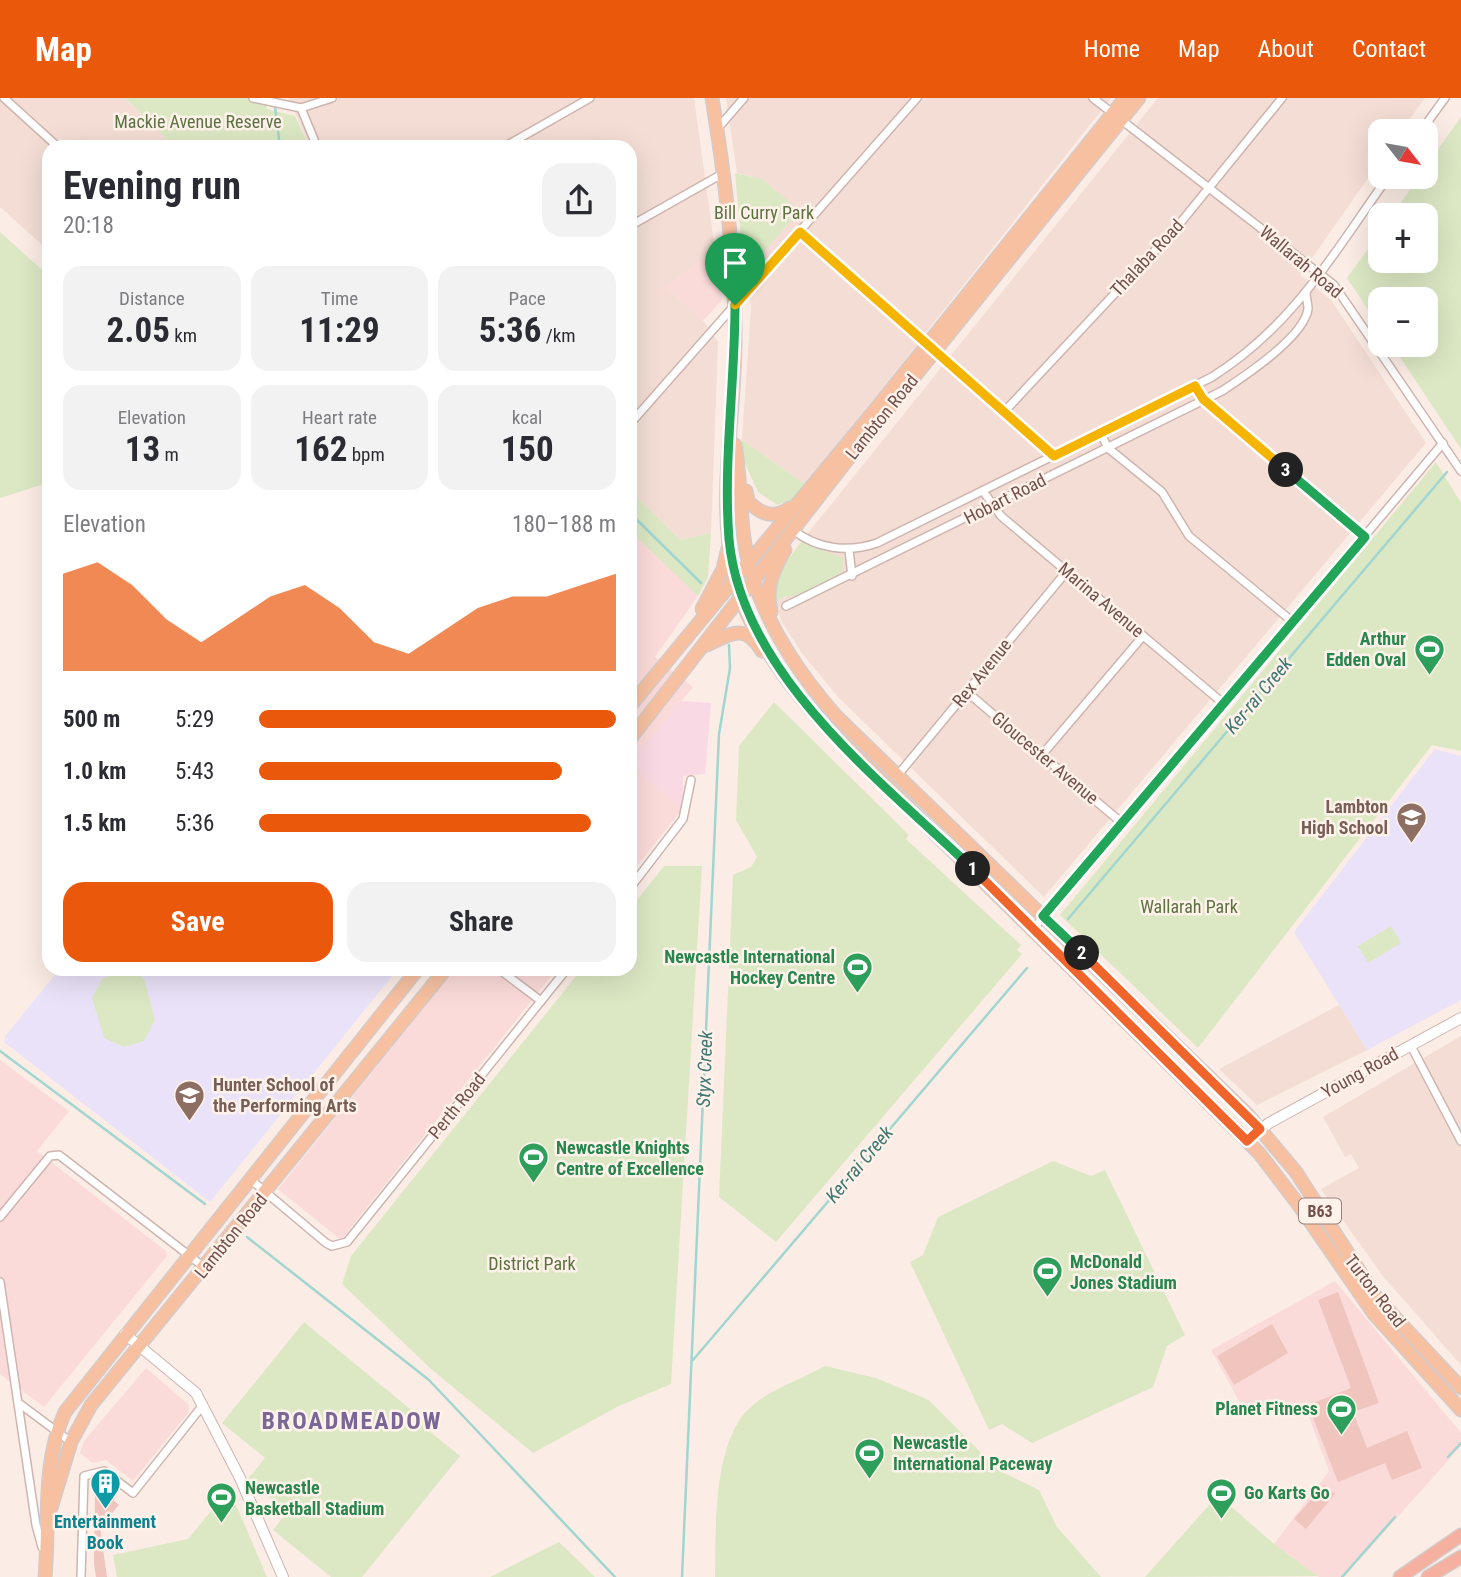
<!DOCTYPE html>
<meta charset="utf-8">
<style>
:root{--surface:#fff;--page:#f2f2f3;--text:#2b2b33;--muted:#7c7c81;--accent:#ea580c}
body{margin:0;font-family:"Roboto Condensed",sans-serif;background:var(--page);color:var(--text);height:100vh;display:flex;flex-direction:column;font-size:26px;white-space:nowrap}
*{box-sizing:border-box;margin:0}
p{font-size:23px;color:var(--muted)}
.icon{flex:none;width:38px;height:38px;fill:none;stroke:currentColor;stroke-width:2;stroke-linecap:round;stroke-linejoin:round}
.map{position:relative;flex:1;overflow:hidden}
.panel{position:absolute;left:42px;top:42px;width:595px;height:836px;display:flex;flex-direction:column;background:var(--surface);border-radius:21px;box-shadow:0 7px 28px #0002}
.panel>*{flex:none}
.needle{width:46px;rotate:121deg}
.buttons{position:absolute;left:1368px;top:21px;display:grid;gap:14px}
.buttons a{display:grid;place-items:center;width:70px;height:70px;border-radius:14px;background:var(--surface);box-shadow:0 7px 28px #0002;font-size:35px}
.pin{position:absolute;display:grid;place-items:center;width:60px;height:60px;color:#fff;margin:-72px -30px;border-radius:50% 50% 50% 0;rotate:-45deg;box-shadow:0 0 7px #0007}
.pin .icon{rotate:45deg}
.km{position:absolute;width:35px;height:35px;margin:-18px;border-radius:50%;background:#222;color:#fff;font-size:19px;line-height:35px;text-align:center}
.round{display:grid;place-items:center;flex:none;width:74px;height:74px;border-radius:21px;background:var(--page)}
.summary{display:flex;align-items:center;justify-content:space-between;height:119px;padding:0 21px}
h1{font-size:38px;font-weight:700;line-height:52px}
.figures{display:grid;grid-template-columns:repeat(3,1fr);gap:10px;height:119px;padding:7px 21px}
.figures div{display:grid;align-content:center;border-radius:18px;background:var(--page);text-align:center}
.figures b{font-size:35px;font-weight:700}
.figures small{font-size:19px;font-weight:400}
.figures p{font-size:19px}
.chart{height:196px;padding:14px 21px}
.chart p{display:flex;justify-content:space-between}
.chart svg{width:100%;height:126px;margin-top:7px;fill:var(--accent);opacity:.7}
.button{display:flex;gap:14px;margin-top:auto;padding:14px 21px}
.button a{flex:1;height:80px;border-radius:21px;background:var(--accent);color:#fff;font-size:28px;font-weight:700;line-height:80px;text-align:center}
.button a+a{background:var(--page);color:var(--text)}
ul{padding:0 21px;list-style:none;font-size:23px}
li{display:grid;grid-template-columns:112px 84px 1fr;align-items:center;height:52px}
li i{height:18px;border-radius:9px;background:var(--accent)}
header{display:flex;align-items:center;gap:42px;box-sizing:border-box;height:98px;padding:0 35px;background:var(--accent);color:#fff}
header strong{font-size:33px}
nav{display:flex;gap:38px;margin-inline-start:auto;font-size:24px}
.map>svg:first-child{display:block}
.residential{fill:#f3ddd4}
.commercial{fill:#fbdbd9}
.education{fill:#eae2f8}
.medical{fill:#f9d9e4}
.green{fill:#dce8c4}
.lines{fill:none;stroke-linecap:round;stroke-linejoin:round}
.stream{stroke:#a1d5d0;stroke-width:2.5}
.building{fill:#efc5be}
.minor-casing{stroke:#ceb5af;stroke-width:10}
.tertiary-casing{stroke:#ceb5af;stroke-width:12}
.primary-casing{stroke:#d5cac9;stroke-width:15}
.trunk-casing{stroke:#d5cac9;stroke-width:15}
.minor{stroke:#fff;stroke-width:7}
.tertiary{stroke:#fff;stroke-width:10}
.primary{stroke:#f7c1a1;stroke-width:12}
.trunk{stroke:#f5b0a0;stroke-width:12}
.split-1-casing{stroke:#fff;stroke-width:14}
.split-2-casing{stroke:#fff;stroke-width:14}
.split-3-casing{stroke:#fff;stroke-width:14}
.split-4-casing{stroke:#fff;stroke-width:14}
.split-1{stroke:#22a559;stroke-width:9}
.split-2{stroke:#f0652b;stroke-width:9}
.split-3{stroke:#22a559;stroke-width:9}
.split-4{stroke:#f5b400;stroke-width:9}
.labels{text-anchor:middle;stroke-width:5;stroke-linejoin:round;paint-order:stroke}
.shield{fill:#fef2eb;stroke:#9d817b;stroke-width:2}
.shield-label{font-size:16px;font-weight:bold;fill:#73504b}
.park-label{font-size:18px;fill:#5c7341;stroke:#fef2eb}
.street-label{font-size:18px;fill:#73504b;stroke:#fef2eb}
.leisure-label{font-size:18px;font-weight:bold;fill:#27864d;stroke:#fef2eb;text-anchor:start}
.education-label{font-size:18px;font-weight:bold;fill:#785e54;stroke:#fef2eb;text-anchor:end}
.culture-label{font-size:18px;font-weight:bold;fill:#0d838f;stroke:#fef2eb}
.water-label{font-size:19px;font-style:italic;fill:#407873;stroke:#fef2eb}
.district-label{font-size:24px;font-weight:bold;letter-spacing:2px;fill:#7b6796;stroke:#fef2eb}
</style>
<header>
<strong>Map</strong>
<nav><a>Home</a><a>Map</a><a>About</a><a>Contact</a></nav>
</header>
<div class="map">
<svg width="1461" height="1479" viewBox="0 0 1461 1479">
<rect width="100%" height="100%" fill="#fbede5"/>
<g class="residential">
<polygon points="0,0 125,0 175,49 49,49 49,153 0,109"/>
<polygon points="289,0 694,0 715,152 666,189 703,223 718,244 711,435 680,442 630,392 630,49 310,49"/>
<polygon points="726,0 1111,0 806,387 742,342 751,210 747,172 753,168 762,81 737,75"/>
<polygon points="1158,0 1425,0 1401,33 1381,33 1381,62 1300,177 1331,202 1426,345 1044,799 839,600 801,554 782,524 775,505 789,497 827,453 801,444"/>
<polygon points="1339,907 1367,952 1257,1007 1219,971"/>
<polygon points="1461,938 1461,1267 1382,1177 1321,1091 1359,1070 1351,1056 1345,1059 1323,1019"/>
</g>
<g class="commercial">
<polygon points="715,152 722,202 703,223 666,189"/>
<polygon points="630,432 698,498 655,559 693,589 630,667"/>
<polygon points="630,667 683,710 630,777"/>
<polygon points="454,872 556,872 341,1142 278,1091"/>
<polygon points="0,962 69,1013 37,1053 166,1153 167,1158 44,1309 0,1276"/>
<polygon points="1335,1183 1461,1335 1461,1348 1344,1479 1319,1479 1274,1446 1329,1373 1306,1311 1245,1314 1211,1252"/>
<polygon points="146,1270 189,1307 188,1315 133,1383 106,1362 93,1365 80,1355 84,1343"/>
</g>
<g class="education">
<polygon points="1435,651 1461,658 1461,902 1367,952 1294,834"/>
<polygon points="59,872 397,872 210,1104 4,944 6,937"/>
</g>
<polygon class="medical" points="681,603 711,605 705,676 683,678 683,710 630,667"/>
<g class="green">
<polygon points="125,0 266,0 267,11 295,18 310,49 175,49"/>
<polygon points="1461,19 1461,351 1392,247 1426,247 1426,201 1381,201 1381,231 1347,180 1381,133 1381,163 1426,163 1426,117 1392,117 1419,79 1426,79 1426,68"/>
<polygon points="735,75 762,81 800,113 747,172 744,172"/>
<polygon points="0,134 49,178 49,397 41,387 0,400"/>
<polygon points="742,342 806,387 800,399 777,407 758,394 741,357"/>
<polygon points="1436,364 1461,405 1461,653 1432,647 1198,950 1060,817"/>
<polygon points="630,392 680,442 711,435 708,479 698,498 630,433"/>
<polygon points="801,444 843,460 842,476 800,498 786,498 775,505 777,477"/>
<polygon points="774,604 909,737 906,741 1021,847 1017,852 1022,856 776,1144 719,1099 733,777 751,769 757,759 736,722 739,648"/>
<polygon points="664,768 702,768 671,1286 619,1308 533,1355 431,1271 342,1186 351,1158 581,872 630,872 630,811"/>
<polygon points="1391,828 1401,845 1368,865 1358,848"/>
<polygon points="132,872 144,880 155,922 144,943 124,949 104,940 92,900 103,880"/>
<polygon points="1053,1063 1091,1078 1105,1072 1185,1237 1167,1248 1153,1289 1032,1345 1002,1326 989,1332 910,1164 923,1157 938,1119"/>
<polygon points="304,1224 426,1324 423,1328 460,1358 362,1479 331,1479 273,1432 287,1414 248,1381 265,1360 222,1325"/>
<path d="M 825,1268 L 876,1280 L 929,1302 L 998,1372 L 1039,1392 L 1057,1429 L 1101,1479 L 715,1479 C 716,1430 712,1339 754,1306 C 774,1290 803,1280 825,1268 Z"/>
<polygon points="1218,1397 1274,1446 1318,1478 1145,1479"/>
<polygon points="234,1402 267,1479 117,1479 113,1457 188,1441 211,1413"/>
<polygon points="559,1444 595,1479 490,1479"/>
</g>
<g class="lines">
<g class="stream">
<polyline points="274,0 280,49"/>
<polyline points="630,415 701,485"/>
<polyline points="1068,821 1447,374"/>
<polyline points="0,953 205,1106"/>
<polyline points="247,1139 429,1282 615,1479"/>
<polyline points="693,1262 1027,870"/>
<polyline points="1448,1359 1461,1345"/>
<polyline points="682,1479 719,636 730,570 729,547"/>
<polyline points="1342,1479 1395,1419"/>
</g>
</g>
<g class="building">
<polygon points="1338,1194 1379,1305 1353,1314 1367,1350 1407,1333 1422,1370 1392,1382 1385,1365 1338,1384 1308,1307 1351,1290 1318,1202"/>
<polygon points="1272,1226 1288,1255 1234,1287 1217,1258"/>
<polygon points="1324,1387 1335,1396 1306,1431 1294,1421"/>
<polygon points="101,1392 119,1407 106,1422 99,1422 107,1479 96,1479 94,1466 95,1396"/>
</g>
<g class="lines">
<defs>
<g id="minor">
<polyline points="4,0 58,49"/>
<polyline points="253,0 301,10 332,0"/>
<polyline points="1093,0 1334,187 1461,373"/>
<polyline points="301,10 317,49"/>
<polyline points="718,30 744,0"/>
<polyline points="1421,33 1445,0"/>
<polyline points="504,49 590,0"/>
<polyline points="630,128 722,76"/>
<polyline points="800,134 1054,358"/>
<polyline points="1195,288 1203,301 1365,439"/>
<polyline points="1004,314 1177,129 1282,0"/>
<polyline points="630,326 917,0"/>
<polyline points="1100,334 1108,350 1162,394 1189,438 1293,524"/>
<polyline points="983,393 1001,418 1224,606"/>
<path d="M 793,432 C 817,451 848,455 877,445 L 1212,279 C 1294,227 1333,156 1388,79"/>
<polyline points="849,452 852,478"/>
<path d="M 786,508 L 1222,293 C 1245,278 1304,239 1308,211 C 1308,206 1306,199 1306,195"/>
<polyline points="968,595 1122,725"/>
<polyline points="1041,658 1143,538"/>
<polyline points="897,678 1067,473"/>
<polyline points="630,790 683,721 691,682"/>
<polyline points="1034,830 1443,345"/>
<polyline points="500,872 541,903"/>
<polyline points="1411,948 1461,1043"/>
<polyline points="250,1081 326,1145 332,1148 347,1144 566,872"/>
<polyline points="0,1119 50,1058 59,1057 204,1169"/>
<polyline points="0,1184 36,1427 42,1449"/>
<polyline points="20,1306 71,1344"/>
<polyline points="81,1479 84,1378 104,1373 133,1395 203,1307"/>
</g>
<g id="tertiary">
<polyline points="1247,1043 1269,1025 1461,920"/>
<polyline points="125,1236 196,1295 240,1380 283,1479"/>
</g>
<g id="primary">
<path d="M 712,0 C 725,79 736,163 735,243 C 735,321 716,404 735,481 C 747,532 791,592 827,629 L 1259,1055 L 1298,1106 L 1374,1216 L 1461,1312"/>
<path d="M 735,347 C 742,386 739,428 749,466 C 764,524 797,574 837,619 L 1248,1017 L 1296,1074 L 1376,1199 L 1461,1290"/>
<path d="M 746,393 L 748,403 C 761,417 774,421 790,410"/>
<polyline points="702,511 723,471 728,450"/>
<path d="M 771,514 C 765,490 773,472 785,452"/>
<path d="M 707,547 C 731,536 744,524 762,553"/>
<polyline points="630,608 870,318 1125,0"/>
<polyline points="630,641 852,356 1139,0"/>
<polyline points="51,1410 71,1344 91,1307 445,872"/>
<path d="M 45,1479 C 50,1423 41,1367 65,1314 L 417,872"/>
</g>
<g id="trunk">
<polyline points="1400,1479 1461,1437"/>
<polyline points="1428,1479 1461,1459"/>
</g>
</defs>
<use href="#minor" class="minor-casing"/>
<use href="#tertiary" class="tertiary-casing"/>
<use href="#primary" class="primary-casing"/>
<use href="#trunk" class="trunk-casing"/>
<use href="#minor" class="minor"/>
<use href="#tertiary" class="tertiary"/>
<use href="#primary" class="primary"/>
<use href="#trunk" class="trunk"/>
</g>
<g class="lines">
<defs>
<path id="split-1" d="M 735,207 C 735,284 723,365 729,441 C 741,576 881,683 973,771"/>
<polyline id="split-2" points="973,771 1247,1043 1260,1031 1082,855"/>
<polyline id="split-3" points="1082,855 1043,818 1365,439 1286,372"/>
<polyline id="split-4" points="735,207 800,134 1054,358 1195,288 1203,301 1286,372"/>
</defs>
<use href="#split-1" class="split-1-casing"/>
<use href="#split-2" class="split-2-casing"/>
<use href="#split-3" class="split-3-casing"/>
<use href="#split-4" class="split-4-casing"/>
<use href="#split-1" class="split-1"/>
<use href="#split-2" class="split-2"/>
<use href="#split-3" class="split-3"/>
<use href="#split-4" class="split-4"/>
</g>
<defs>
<symbol id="stadium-pin" viewBox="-11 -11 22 30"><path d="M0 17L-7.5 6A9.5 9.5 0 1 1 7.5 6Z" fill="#2e9e5b" stroke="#fef2eb"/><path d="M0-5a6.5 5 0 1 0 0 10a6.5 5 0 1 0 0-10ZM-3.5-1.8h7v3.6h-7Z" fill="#fff"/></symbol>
<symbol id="school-pin" viewBox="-11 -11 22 30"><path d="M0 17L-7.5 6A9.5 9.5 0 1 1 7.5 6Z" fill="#8d6e63" stroke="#fef2eb"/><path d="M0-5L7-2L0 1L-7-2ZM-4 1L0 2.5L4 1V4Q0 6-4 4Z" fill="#fff"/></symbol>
<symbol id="building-pin" viewBox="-11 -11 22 30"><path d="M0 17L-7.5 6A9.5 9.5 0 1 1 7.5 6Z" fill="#0f9aa8" stroke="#fef2eb"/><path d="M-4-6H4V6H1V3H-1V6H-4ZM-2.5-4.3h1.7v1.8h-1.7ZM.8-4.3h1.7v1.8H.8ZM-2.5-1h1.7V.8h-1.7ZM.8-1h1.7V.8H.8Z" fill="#fff"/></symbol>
</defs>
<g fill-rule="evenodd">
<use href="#stadium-pin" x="1412" y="534" width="35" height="47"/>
<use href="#school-pin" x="1394" y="702" width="35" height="47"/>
<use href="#stadium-pin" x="840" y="852" width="35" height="47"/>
<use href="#school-pin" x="172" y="980" width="35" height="47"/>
<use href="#stadium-pin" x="516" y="1042" width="35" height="47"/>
<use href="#stadium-pin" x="1030" y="1156" width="35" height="47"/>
<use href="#stadium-pin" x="1324" y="1294" width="35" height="47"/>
<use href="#stadium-pin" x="852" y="1338" width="35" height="47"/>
<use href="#building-pin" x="88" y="1368" width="35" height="47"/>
<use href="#stadium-pin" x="1204" y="1378" width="35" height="47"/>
<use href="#stadium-pin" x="204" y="1382" width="35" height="47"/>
</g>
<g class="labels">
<rect class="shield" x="1299" y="1100.5" width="42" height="25" rx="5"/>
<g class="shield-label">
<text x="1320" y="1119">B63</text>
</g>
<g class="park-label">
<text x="198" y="30">Mackie Avenue Reserve</text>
<text x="764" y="121">Bill Curry Park</text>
<text x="1189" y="815">Wallarah Park</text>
<text x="532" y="1172">District Park</text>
</g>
<g class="street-label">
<text transform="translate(1147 160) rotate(-47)" y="6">Thalaba Road</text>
<text transform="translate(1301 164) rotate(40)" y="6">Wallarah Road</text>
<text transform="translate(882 319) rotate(-51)" y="6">Lambton Road</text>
<text transform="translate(1005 401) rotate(-27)" y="6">Hobart Road</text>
<text transform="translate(1101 502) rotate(40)" y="6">Marina Avenue</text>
<text transform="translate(982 575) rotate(-51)" y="6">Rex Avenue</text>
<text transform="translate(1045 660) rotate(40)" y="6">Gloucester Avenue</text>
<text transform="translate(1360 975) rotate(-29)" y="6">Young Road</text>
<text transform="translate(457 1008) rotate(-51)" y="6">Perth Road</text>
<text transform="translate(231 1138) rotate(-51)" y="6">Lambton Road</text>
<text transform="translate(1375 1193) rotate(52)" y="6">Turton Road</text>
</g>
<g class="leisure-label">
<text x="1406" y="547" text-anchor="end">Arthur<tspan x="1406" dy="21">Edden Oval</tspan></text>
<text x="835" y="865" text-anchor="end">Newcastle International<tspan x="835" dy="21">Hockey Centre</tspan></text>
<text x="556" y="1056">Newcastle Knights<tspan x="556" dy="21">Centre of Excellence</tspan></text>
<text x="1070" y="1170">McDonald<tspan x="1070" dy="21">Jones Stadium</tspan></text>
<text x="1318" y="1317" text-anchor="end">Planet Fitness</text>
<text x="893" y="1351">Newcastle<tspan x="893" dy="21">International Paceway</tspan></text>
<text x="245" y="1396">Newcastle<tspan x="245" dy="21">Basketball Stadium</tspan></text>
<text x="1244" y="1401">Go Karts Go</text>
</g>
<g class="education-label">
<text x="1388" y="715">Lambton<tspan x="1388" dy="21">High School</tspan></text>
<text x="213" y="993" text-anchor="start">Hunter School of<tspan x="213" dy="21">the Performing Arts</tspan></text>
</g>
<g class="culture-label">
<text x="105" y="1430">Entertainment<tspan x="105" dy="21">Book</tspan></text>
</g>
<g class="water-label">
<text transform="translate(1258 597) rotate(-50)" y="7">Ker-rai Creek</text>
<text transform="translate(704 971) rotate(-88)" y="7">Styx Creek</text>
<text transform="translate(859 1066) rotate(-50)" y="7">Ker-rai Creek</text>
</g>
<g class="district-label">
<text x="352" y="1331">BROADMEADOW</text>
</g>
</g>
</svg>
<div class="buttons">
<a><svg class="needle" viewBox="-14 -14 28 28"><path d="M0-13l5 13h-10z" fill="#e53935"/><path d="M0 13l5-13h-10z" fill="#7c7c81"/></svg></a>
<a>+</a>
<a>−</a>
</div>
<div class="pin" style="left:735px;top:207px;background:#1e9e55"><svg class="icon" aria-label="arrive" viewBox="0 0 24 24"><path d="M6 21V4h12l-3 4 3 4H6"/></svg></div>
<b class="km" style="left:973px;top:771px">1</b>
<b class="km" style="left:1082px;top:855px">2</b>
<b class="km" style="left:1286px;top:372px">3</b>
<section class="panel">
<div class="summary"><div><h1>Evening run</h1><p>20:18</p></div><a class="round"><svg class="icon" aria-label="share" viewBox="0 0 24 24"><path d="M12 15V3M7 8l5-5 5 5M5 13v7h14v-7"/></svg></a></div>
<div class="figures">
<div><p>Distance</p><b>2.05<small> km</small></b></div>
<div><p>Time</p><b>11:29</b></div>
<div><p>Pace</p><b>5:36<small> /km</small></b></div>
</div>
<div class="figures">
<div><p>Elevation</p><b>13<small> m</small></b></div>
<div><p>Heart rate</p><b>162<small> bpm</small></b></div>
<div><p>kcal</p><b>150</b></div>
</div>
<div class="chart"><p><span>Elevation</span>180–188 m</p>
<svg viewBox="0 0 160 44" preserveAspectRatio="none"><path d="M0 44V10L10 6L20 14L30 26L40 34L50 26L60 18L70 14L80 22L90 34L100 38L110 30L120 22L130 18L140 18L150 14L160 10V44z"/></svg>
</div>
<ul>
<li><b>500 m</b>5:29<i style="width:100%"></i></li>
<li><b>1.0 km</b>5:43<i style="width:85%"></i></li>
<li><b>1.5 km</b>5:36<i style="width:93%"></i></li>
</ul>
<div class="button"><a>Save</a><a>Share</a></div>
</section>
</div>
